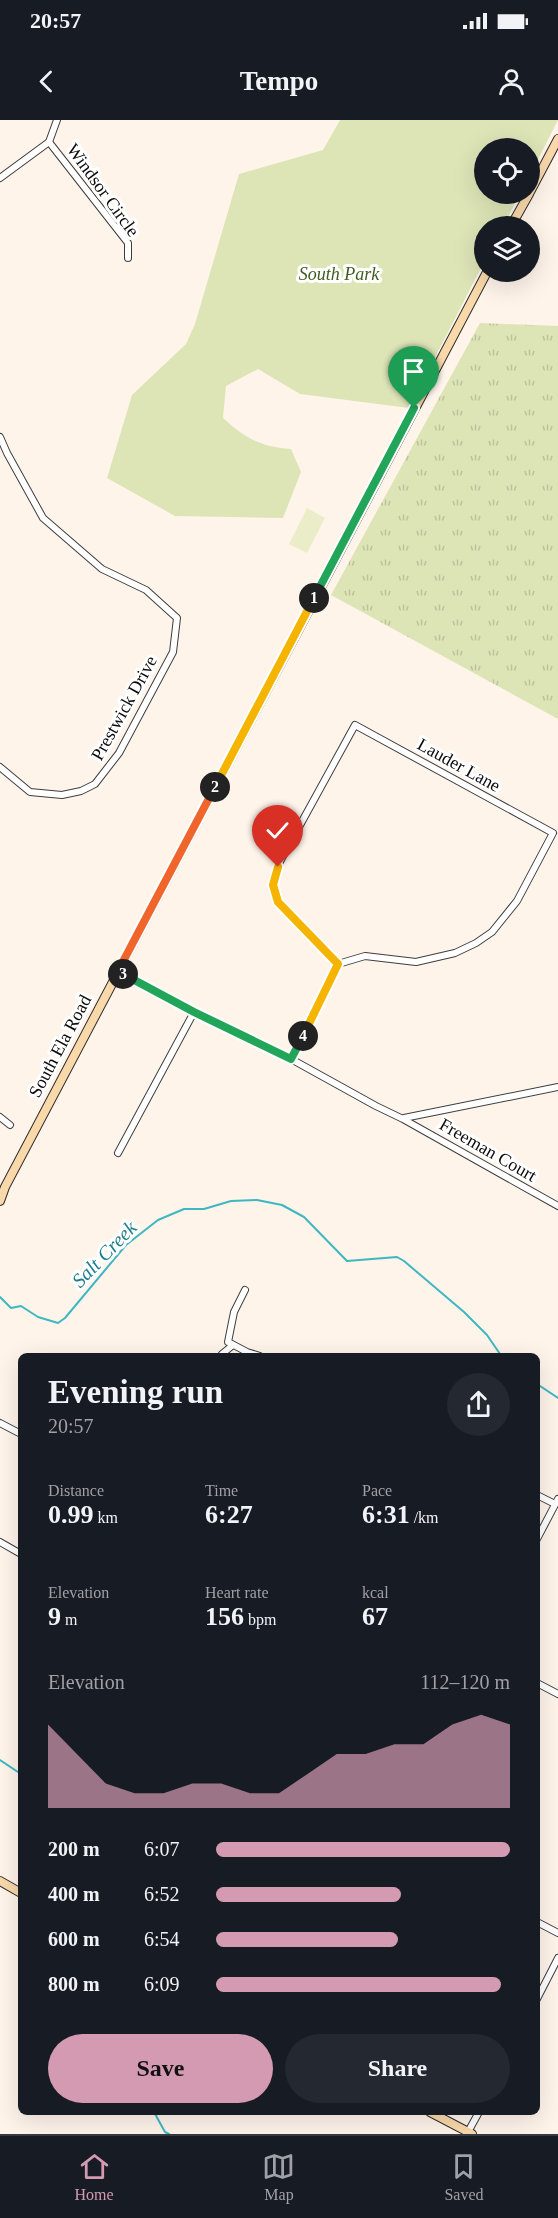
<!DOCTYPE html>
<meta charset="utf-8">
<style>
:root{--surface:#171b24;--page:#242831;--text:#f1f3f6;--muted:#9ea1a6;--line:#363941;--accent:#d49ab1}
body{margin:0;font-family:Georgia,serif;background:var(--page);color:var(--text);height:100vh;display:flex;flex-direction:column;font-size:22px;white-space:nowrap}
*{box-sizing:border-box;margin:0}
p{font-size:20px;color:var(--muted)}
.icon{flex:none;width:33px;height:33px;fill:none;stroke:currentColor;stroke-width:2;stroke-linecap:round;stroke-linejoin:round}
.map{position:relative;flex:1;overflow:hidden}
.sheet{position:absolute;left:18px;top:1233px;width:522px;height:762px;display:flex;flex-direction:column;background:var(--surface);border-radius:9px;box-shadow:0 6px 24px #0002}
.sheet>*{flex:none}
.tools{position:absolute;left:474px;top:18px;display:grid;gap:12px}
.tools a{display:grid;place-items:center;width:66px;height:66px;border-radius:50%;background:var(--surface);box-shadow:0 6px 24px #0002;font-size:30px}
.pin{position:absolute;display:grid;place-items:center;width:51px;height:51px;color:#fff;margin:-62px -26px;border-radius:50% 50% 50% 0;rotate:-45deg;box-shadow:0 0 6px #0007}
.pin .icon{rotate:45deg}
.km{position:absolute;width:30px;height:30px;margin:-15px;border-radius:50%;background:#222;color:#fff;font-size:16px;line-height:30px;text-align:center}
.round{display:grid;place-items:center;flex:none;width:63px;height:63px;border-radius:32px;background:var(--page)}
.head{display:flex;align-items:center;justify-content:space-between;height:102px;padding:0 30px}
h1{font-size:33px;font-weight:600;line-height:45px}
.metrics{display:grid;grid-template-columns:repeat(3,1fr);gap:9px;height:102px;padding:6px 30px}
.metrics div{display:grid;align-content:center}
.metrics b{font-size:26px;font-weight:600}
.metrics small{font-size:16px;font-weight:400}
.metrics p{font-size:16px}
.chart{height:168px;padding:12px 30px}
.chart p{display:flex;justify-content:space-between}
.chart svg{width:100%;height:108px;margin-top:6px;fill:var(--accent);opacity:.7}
.action{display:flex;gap:12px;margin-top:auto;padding:12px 30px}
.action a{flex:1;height:69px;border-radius:36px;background:var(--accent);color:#111;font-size:24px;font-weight:600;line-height:69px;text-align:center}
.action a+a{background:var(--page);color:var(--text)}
ul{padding:0 30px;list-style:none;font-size:20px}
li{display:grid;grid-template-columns:96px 72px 1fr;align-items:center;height:45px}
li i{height:15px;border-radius:8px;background:var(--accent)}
.status{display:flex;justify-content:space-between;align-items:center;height:42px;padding:0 30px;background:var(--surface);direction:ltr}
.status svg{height:16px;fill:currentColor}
header{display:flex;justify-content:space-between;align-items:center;height:78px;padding:0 30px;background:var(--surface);font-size:27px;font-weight:600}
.tabs{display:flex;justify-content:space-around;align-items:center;height:84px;border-top:2px solid var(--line);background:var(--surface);font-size:16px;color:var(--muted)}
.tabs a{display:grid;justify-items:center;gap:3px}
.tabs .active{color:var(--accent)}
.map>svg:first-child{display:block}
.grass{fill:url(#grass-tufts)}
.park{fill:#dde5b7}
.pitch{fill:#ebedc8}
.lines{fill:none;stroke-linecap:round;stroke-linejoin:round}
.stream{stroke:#3fb7c3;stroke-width:2}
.minor-casing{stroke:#3e3e3e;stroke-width:8}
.secondary-casing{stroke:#2d2d2d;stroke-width:10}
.minor{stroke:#fff;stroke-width:6}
.secondary{stroke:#f9d8aa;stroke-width:8}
.split-1-casing{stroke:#fff;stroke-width:12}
.split-2-casing{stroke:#fff;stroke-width:12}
.split-3-casing{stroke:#fff;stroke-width:12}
.split-4-casing{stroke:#fff;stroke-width:12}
.split-5-casing{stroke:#fff;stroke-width:12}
.split-1{stroke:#22a559;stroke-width:8}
.split-2{stroke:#f5b400;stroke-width:8}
.split-3{stroke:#f0652b;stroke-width:8}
.split-4{stroke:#22a559;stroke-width:8}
.split-5{stroke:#f5b400;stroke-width:8}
.labels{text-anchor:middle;stroke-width:6;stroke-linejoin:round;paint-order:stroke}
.street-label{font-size:18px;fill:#0b0b0b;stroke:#fff}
.park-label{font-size:18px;font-style:italic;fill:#405d21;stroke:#fff}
.water-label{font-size:20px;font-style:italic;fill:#1d7e8c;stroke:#fff}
</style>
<div class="status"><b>20:57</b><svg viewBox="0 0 49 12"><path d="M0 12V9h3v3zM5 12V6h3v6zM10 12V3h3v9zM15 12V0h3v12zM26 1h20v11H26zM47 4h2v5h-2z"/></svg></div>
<header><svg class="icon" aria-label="back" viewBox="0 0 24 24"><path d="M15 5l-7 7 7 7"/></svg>Tempo<svg class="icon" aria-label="person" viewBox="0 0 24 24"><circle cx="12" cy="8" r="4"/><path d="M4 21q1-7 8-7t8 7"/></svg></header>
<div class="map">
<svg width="558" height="2014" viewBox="0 0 558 2014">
<defs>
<pattern id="grass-tufts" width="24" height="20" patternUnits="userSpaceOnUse" patternTransform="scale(1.5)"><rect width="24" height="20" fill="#dde5b7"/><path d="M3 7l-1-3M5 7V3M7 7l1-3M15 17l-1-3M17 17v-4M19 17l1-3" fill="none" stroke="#bcc39c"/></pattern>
</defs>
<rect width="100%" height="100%" fill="#fef4ea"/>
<polygon class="grass" points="480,203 558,206 558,599 331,475"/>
<path class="park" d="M 340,0 L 558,0 L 530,55 L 530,28 L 484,28 L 484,74 L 520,74 L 503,106 L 484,106 L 484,142 L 409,288 L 300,274 L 258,249 L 226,266 L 223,298 C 245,318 261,327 291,329 L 301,352 L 283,398 L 175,396 L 107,358 L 132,275 L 186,224 L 195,204 L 239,54 L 323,30 Z"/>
<polygon class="pitch" points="307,388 325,398 307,433 289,424"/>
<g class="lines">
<g class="stream">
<polyline points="0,1177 11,1188 21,1186 38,1197 58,1203 65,1198 126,1125 158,1100 184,1089 204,1089 231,1081 257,1080 282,1085 304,1097 347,1141 397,1137 404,1141 464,1192 487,1215 500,1234 505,1236"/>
<polyline points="537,1264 558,1278"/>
<polyline points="0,1640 21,1654"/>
<polyline points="154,1992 165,2012 169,2014"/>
</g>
<defs>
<g id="minor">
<polyline points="49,22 128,123 128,138"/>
<polyline points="0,58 49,22 57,0"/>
<polyline points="0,317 7,333 43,398 102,449 146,470 177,498 173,532 119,633 95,664 81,671 62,675 30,672 0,647"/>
<polygon points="355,605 553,713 517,781 492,812 476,823 455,833 416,842 365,836 338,844 278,782 273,765 277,747"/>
<polyline points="118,851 194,892 291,939 376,986 403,999 558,1086"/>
<polyline points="291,939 338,844"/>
<polyline points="0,997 10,1005"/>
<polyline points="404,998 558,967"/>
<polyline points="118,1033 194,892"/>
<polyline points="245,1170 234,1192 228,1222 247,1232 260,1236"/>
<polyline points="222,1234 233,1225"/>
<polyline points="0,1303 21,1314"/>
<polyline points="537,1375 555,1384"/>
<polyline points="537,1419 558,1379"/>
<polyline points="0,1422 21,1434"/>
<polyline points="537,1563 558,1574"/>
<polyline points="537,1802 558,1813"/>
<polyline points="537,1879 558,1838"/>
<polyline points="468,2012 479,1992"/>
</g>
<g id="secondary">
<polyline points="530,72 558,19"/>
<polyline points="511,106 529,74"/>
<polyline points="0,1081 5,1067 487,152"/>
<polyline points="0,1761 21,1773"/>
<polyline points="430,1992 472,2014"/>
</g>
</defs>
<use href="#minor" class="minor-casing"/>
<use href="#secondary" class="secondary-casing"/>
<use href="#minor" class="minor"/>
<use href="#secondary" class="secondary"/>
</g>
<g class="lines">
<defs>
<polyline id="split-1" points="314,478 414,288"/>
<polyline id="split-2" points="215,667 314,478"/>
<polyline id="split-3" points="123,854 118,851 215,667"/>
<polyline id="split-4" points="123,854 194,892 291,939 303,916"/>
<polyline id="split-5" points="278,747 273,765 278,782 338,844 303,916"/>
</defs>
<use href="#split-1" class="split-1-casing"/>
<use href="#split-2" class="split-2-casing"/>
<use href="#split-3" class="split-3-casing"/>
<use href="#split-4" class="split-4-casing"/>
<use href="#split-5" class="split-5-casing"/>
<use href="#split-1" class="split-1"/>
<use href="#split-2" class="split-2"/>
<use href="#split-3" class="split-3"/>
<use href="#split-4" class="split-4"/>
<use href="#split-5" class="split-5"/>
</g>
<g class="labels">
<g class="street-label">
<text transform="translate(103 70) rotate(54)" y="6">Windsor Circle</text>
<text transform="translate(124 588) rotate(-61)" y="6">Prestwick Drive</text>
<text transform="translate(459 645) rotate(29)" y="6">Lauder Lane</text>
<text transform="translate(60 926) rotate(-62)" y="6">South Ela Road</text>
<text transform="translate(488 1030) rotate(30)" y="6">Freeman Court</text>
</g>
<g class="park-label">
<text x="339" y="160">South Park</text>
</g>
<g class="water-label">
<text transform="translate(104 1134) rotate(-46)" y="7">Salt Creek</text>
</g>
</g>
</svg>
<div class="tools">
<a><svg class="icon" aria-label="locate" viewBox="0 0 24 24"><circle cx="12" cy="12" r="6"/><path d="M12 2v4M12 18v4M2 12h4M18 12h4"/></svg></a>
<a><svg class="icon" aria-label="layers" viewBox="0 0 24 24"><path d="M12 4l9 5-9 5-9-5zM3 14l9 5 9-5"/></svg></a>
</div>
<div class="pin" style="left:414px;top:288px;background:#1e9e55"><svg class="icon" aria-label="arrive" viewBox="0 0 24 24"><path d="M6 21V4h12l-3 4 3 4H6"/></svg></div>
<div class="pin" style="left:278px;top:747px;background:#d93025"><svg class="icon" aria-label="check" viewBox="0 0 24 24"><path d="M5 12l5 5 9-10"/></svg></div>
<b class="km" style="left:314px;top:478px">1</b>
<b class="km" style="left:215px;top:667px">2</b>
<b class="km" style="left:123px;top:854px">3</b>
<b class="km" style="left:303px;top:916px">4</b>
<section class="sheet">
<div class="head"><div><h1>Evening run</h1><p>20:57</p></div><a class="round"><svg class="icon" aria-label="share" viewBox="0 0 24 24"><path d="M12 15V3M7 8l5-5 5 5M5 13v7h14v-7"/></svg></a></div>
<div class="metrics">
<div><p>Distance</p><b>0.99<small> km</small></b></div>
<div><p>Time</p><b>6:27</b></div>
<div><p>Pace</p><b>6:31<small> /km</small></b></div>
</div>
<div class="metrics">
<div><p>Elevation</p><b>9<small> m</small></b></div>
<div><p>Heart rate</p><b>156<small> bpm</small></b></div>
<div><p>kcal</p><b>67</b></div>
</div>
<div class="chart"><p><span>Elevation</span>112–120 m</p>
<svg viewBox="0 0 160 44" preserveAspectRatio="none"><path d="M0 44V10L10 22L20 34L30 38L40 38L50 34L60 34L70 38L80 38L90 30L100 22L110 22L120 18L130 18L140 10L150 6L160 10V44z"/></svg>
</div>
<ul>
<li><b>200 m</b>6:07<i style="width:100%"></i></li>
<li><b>400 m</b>6:52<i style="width:63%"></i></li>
<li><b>600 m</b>6:54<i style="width:62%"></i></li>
<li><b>800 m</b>6:09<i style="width:97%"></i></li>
</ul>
<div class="action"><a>Save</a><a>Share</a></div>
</section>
</div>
<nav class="tabs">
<a class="active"><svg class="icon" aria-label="home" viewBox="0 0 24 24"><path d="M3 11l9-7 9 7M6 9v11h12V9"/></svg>Home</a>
<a><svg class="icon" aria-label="map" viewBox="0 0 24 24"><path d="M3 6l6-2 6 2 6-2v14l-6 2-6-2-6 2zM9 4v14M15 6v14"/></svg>Map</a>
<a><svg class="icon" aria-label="saved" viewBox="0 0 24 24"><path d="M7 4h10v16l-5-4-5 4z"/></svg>Saved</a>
</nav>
